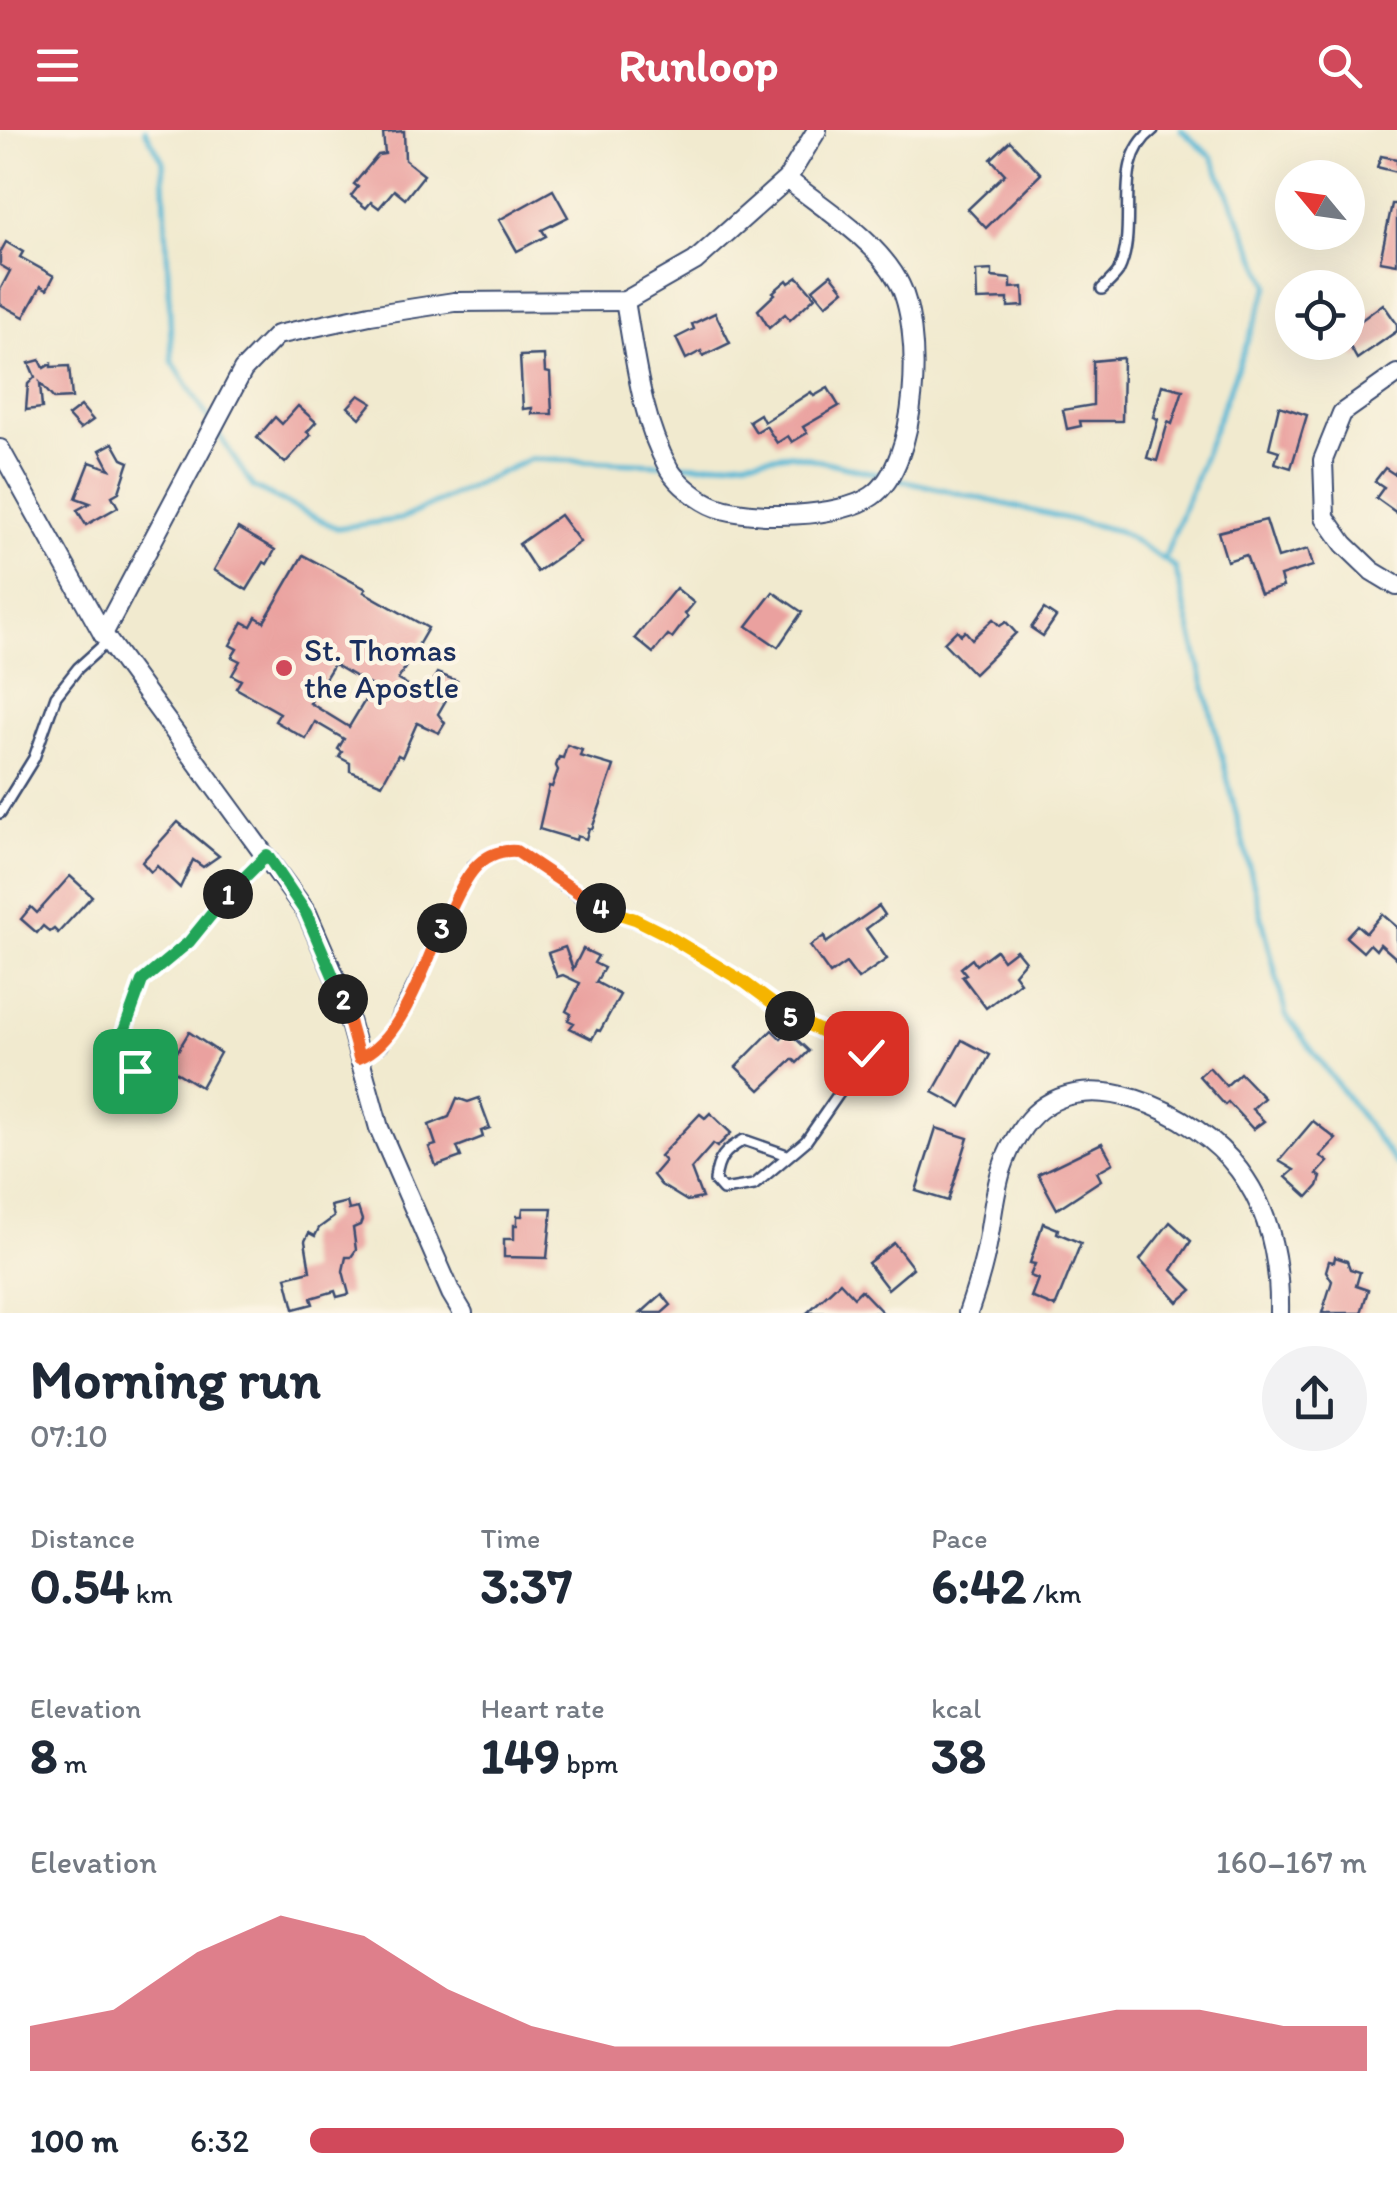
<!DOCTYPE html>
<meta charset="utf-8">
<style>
:root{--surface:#fff;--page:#f2f2f3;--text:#1f2937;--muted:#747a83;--accent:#d1495b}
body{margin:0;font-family:Itim,sans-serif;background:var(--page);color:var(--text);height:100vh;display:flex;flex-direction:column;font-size:38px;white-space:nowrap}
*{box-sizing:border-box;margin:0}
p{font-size:32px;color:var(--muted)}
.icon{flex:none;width:55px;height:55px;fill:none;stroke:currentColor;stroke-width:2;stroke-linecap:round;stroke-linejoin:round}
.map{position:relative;height:1183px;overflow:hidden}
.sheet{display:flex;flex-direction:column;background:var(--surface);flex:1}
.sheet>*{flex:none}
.needle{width:65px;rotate:299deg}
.buttons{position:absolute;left:1275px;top:30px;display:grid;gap:20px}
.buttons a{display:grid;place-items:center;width:90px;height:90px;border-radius:50%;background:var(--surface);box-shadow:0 10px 40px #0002;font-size:50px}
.pin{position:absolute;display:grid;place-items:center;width:85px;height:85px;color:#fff;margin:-42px;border-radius:20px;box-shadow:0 5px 15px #0006}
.km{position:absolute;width:50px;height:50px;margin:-25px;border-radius:50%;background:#222;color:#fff;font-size:28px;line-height:50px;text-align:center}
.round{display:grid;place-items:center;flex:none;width:105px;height:105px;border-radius:52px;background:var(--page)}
.overview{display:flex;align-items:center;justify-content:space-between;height:170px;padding:0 30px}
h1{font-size:55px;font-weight:700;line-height:75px}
.figures{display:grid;grid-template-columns:repeat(3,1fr);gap:15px;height:170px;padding:10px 30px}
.figures div{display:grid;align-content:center}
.figures b{font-size:50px;font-weight:700}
.figures small{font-size:28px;font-weight:400}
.figures p{font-size:28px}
.chart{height:280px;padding:20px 30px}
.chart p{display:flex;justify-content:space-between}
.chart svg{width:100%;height:180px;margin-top:10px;fill:var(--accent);opacity:.7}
ul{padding:0 30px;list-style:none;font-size:32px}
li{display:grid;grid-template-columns:160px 120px 1fr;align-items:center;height:75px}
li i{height:25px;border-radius:12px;background:var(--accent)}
header{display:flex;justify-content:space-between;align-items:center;height:130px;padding:0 30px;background:var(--accent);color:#fff;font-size:45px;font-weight:700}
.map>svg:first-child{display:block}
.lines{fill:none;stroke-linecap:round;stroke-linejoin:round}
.stream{stroke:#56b8d5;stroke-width:5}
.building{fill:#eaa19f;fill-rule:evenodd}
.service-casing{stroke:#3b4b6f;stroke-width:14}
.minor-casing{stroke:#3b4b6f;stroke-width:22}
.service{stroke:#fff;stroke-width:9}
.minor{stroke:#fff;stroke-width:18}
.split-1-casing{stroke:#fff;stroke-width:20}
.split-2-casing{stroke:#fff;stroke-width:20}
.split-3-casing{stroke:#fff;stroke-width:20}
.split-4-casing{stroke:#fff;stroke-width:20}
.split-5-casing{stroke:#fff;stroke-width:20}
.split-6-casing{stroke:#fff;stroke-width:20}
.split-1{stroke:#22a559;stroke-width:12}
.split-2{stroke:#22a559;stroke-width:12}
.split-3{stroke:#f0652b;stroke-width:12}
.split-4{stroke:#f0652b;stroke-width:12}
.split-5{stroke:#f5b400;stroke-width:12}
.split-6{stroke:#f5b400;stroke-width:12}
.poi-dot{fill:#d1495b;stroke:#fcf5e5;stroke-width:4}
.labels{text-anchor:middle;stroke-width:9;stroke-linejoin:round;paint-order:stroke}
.poi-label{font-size:32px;fill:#1b2f5e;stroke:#fcf5e5;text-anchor:start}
</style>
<header><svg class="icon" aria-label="menu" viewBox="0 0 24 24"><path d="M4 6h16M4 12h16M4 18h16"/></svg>Runloop<svg class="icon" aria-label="search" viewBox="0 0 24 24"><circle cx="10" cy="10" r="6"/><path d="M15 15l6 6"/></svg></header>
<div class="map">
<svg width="1397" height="1183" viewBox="0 0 1397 1183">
<rect width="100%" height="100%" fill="#fcf5e5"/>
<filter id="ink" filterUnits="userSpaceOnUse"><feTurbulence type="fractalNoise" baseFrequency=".01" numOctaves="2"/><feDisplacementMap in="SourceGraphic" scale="20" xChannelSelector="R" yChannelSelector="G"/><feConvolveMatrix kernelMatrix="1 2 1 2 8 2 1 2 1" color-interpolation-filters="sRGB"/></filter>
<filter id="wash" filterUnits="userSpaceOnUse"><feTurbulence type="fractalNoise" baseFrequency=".0048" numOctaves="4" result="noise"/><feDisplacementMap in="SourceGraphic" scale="40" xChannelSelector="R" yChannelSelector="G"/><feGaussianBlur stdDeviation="2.25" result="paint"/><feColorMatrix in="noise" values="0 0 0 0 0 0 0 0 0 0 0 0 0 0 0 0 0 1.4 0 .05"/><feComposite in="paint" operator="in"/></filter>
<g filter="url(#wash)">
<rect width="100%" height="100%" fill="#f1eacf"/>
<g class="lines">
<g class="stream">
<polyline points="145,0 163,31 172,231 210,291"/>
<polyline points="216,300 253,357 337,398 401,389 530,329 661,334"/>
<polyline points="672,334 700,335 791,324 882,345"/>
<polyline points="893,348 1119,401 1175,437 1286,885 1397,1035"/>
<polyline points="1164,430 1269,155 1212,27 1181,0"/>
</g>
</g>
<g id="blocks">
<g class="building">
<polygon points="404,1 405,30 424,45 405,69 394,60 379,78 371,72 366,78 351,66 358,57 354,54 378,25 385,24 383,3"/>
<polygon points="1010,11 1041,44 986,98 968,79 1005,44 991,29"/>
<polygon points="1381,26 1397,29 1397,42 1377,37"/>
<polygon points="553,60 568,87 542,100 546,106 517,121 499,90"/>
<polygon points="1392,74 1397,74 1397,134 1380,131"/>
<polygon points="6,112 23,122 20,127 54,146 47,159 41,156 24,187 0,174 0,160 10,141 0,135 0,123"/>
<polygon points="992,140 992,147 1011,149 1011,158 1023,157 1024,176 1008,177 1008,169 977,170 976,141"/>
<polygon points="831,144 844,160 826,175 813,159"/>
<polygon points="798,147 815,167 790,190 785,184 769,198 758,180 775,164 773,162 787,150 789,153"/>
<polygon points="1383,174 1397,194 1397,201 1357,229 1348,213 1348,206 1355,202 1352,197"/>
<polygon points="715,183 730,213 703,226 701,221 686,229 676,208 694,199 692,194"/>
<polygon points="544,225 545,242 550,243 552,284 532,284 532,278 523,279 520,226"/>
<polygon points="1123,228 1122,291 1080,291 1081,296 1067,299 1063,280 1093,275 1093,231"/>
<polygon points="40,230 44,238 51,234 51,237 69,236 72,268 54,269 40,253 42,278 26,280 28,254 35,247 29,233"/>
<polygon points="1162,255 1183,260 1172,294 1168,292 1157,331 1147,328 1158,289 1153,287"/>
<polygon points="828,258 839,276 803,297 807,303 792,312 788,306 777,313 766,296 756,302 749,291 760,284 764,292 811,262 814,266"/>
<polygon points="359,265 372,273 360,288 348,277"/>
<polygon points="81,276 93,290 80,299 68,286"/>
<polygon points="298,276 316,292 307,302 311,305 285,333 257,308 275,287 282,294"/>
<polygon points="1279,276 1307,285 1291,338 1275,333 1279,321 1269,318"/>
<polygon points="113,313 122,329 129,332 119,362 112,366 118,377 86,395 77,380 90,373 76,368 90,332 110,339 100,320"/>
<polygon points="1385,338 1394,344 1397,341 1397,383 1376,368 1384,357 1375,351"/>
<polygon points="560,385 580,412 537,442 519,414"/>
<polygon points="1266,390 1278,428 1308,419 1313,436 1280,446 1283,457 1260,464 1246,425 1227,431 1218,402"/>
<polygon points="238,398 275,420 267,434 264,432 247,460 214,440"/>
<path d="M 303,425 L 366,459 L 364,462 L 428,498 L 398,550 L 425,565 L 437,543 L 457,551 L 438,584 L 445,593 L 439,603 L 417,593 L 402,627 L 398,625 L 382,654 L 350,641 L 350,633 L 339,627 L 342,622 L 338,619 L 344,609 L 315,592 L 306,609 L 275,591 L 280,583 L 236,558 L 241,550 L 232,545 L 240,531 L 232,527 L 237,519 L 230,515 L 243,492 L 251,496 L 256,487 L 264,492 ZM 334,534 L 373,557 L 349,597 L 310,573 Z"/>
<polygon points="676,458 694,473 685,484 688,487 672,508 668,505 653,523 635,508"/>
<polygon points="773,462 802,482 778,517 747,496"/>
<polygon points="1044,479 1056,487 1043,506 1031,498"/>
<polygon points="993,489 1000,496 1006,492 1016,503 974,544 944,513 957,500 961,505 965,501 972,509"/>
<polygon points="567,615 582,620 580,626 614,636 592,699 589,698 586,709 577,706 576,710 539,699 549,656 552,657 558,640 556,636 559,627 563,628"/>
<polygon points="178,692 219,726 203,737 193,730 180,758 157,736 151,742 142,732"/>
<polygon points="70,746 92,766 58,803 54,799 50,802 43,796 37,803 21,789 31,777 37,783"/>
<polygon points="879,776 885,785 866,799 887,829 858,849 846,833 830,844 810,816 824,806 826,813"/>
<polygon points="1382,784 1397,797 1397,829 1380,814 1376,820 1370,814 1363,822 1346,807 1357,795 1366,803"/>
<polygon points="565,817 573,839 583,819 598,826 594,833 604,838 596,852 620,865 600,901 597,900 592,909 570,898 574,893 568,890 571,884 566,881 580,853 563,845 557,847 548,823"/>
<polygon points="996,820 1003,830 1016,820 1025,831 1014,844 1020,852 986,878 962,846 966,844 961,838 972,829 976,835"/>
<polygon points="772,900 781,909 787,903 791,908 793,906 809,921 797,933 793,929 760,960 736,937"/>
<polygon points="189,902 220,923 201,957 168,937"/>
<polygon points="962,910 990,925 961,977 933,962"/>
<polygon points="1209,937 1226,956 1240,943 1264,968 1252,979 1264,991 1253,999 1228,972 1225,975 1199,946"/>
<polygon points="457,968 468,972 479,968 490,998 481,1001 483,1007 457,1017 461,1027 436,1036 429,1017 436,1015 429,995 449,987"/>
<polygon points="710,983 731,1003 717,1017 713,1014 691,1039 702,1068 687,1071 661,1055 653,1045 665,1031 660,1026 700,984 705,988"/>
<polygon points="1313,991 1336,1009 1320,1026 1328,1032 1317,1044 1321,1047 1318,1056 1308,1067 1286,1047 1294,1040 1279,1031"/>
<polygon points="936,998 968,1008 948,1071 916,1061"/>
<polygon points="1102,1013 1113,1033 1097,1042 1101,1050 1057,1079 1038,1044"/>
<polygon points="347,1072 349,1080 358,1078 362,1090 360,1095 353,1098 356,1120 351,1127 346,1127 343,1141 349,1164 337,1167 335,1161 311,1168 313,1174 294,1179 286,1147 310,1141 305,1111 309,1103 315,1106 319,1098 334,1087 331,1076"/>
<polygon points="523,1078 552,1078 547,1128 504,1127 504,1109 514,1109 514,1095 517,1095 517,1086 522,1086"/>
<polygon points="1170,1092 1191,1111 1172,1140 1192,1160 1178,1172 1140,1130"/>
<polygon points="1043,1093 1058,1099 1057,1103 1081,1113 1055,1177 1031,1167 1038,1149 1030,1146 1035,1134 1030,1133"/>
<polygon points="894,1113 913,1138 888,1159 868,1133"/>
<polygon points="1335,1127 1347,1131 1350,1139 1360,1142 1356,1156 1368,1160 1361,1183 1322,1183 1332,1151 1326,1141 1329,1131 1334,1132"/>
<polygon points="840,1152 854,1167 861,1160 883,1183 807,1183"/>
<polygon points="662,1164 671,1175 662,1183 641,1183"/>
</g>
</g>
</g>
<g filter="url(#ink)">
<use href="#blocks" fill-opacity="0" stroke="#3b4b6f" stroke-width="2.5"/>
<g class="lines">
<defs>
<g id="service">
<path d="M 1102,159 C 1107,154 1114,148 1118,142 C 1141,97 1109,33 1153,0"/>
<polyline points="0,683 34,628 56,566 78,538 108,511"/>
<path d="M 359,928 L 383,915 L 474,735 L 490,724 L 516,721 L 583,769 L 663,803 L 744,852 L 791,886 L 867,923 L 806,1011 L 754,1055 L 723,1060 L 715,1051 C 717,1029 725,1020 744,1010 L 787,1025"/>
<polyline points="149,957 129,932 123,912 139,857 145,847 189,812 225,766 265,727"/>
</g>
<g id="minor">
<path d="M 625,171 C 635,227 641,289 669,339 C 678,354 700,371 716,377 C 752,390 840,388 872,366 C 919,334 924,197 898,151 C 875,109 824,79 787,49"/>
<polyline points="1397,244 1342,283 1323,330 1325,387 1344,414 1372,441 1397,456"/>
<polyline points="0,319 103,504 307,783 341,861 379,998 451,1163 463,1183"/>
<polyline points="103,504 243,240 277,205 370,185 454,172 625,171 695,131 787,49 817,0"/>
<path d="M 968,1183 C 976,1160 984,1134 988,1110 C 996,1066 996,1034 1024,996 C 1077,923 1197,983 1239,1040 C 1270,1081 1280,1133 1279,1183"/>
</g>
</defs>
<use href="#service" class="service-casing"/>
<use href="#minor" class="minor-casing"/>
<use href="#service" class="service"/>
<use href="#minor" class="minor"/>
</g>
</g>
<g class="lines" filter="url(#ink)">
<defs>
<polyline id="split-1" points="135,941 124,919 123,904 142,851 189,812 228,764"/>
<polyline id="split-2" points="228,764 267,725 306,783 343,869"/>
<path id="split-3" d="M 343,869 L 359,928 C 401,912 423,837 442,798"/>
<path id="split-4" d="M 442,798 C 459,765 471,718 516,721 L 601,778"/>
<polyline id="split-5" points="601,778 635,789 663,803 744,852 790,886"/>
<polyline id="split-6" points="790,886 866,923"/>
</defs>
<use href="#split-1" class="split-1-casing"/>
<use href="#split-2" class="split-2-casing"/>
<use href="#split-3" class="split-3-casing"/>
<use href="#split-4" class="split-4-casing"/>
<use href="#split-5" class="split-5-casing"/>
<use href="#split-6" class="split-6-casing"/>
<use href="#split-1" class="split-1"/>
<use href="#split-2" class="split-2"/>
<use href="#split-3" class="split-3"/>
<use href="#split-4" class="split-4"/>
<use href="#split-5" class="split-5"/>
<use href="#split-6" class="split-6"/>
</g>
<circle class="poi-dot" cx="284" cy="538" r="10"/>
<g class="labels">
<g class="poi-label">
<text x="304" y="531">St. Thomas<tspan x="304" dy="37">the Apostle</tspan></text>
</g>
</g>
</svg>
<div class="buttons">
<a><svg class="needle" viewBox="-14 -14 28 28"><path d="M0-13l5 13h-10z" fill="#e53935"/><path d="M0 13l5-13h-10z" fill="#747a83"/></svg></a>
<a><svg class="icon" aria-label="locate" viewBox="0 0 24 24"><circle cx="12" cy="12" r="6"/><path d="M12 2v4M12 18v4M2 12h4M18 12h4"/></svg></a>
</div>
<div class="pin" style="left:135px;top:941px;background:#1e9e55"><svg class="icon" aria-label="arrive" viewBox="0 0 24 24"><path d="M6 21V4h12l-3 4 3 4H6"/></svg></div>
<div class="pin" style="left:866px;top:923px;background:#d93025"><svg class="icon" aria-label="check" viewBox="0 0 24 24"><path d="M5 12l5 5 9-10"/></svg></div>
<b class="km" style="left:228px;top:764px">1</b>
<b class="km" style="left:343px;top:869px">2</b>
<b class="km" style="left:442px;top:798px">3</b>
<b class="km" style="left:601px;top:778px">4</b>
<b class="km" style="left:790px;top:886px">5</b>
</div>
<section class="sheet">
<div class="overview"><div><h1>Morning run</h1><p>07:10</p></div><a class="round"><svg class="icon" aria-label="share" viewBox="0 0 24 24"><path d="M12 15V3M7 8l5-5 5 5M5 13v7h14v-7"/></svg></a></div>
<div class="figures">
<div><p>Distance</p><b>0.54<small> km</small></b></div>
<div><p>Time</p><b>3:37</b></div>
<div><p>Pace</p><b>6:42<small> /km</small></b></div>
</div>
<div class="figures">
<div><p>Elevation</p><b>8<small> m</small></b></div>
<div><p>Heart rate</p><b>149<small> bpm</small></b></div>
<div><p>kcal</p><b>38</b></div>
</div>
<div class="chart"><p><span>Elevation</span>160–167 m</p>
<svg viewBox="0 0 160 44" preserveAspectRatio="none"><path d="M0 44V33L10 29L20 15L30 6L40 11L50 24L60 33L70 38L80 38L90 38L100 38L110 38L120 33L130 29L140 29L150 33L160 33V44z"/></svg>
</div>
<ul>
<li><b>100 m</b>6:32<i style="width:77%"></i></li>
</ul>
</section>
